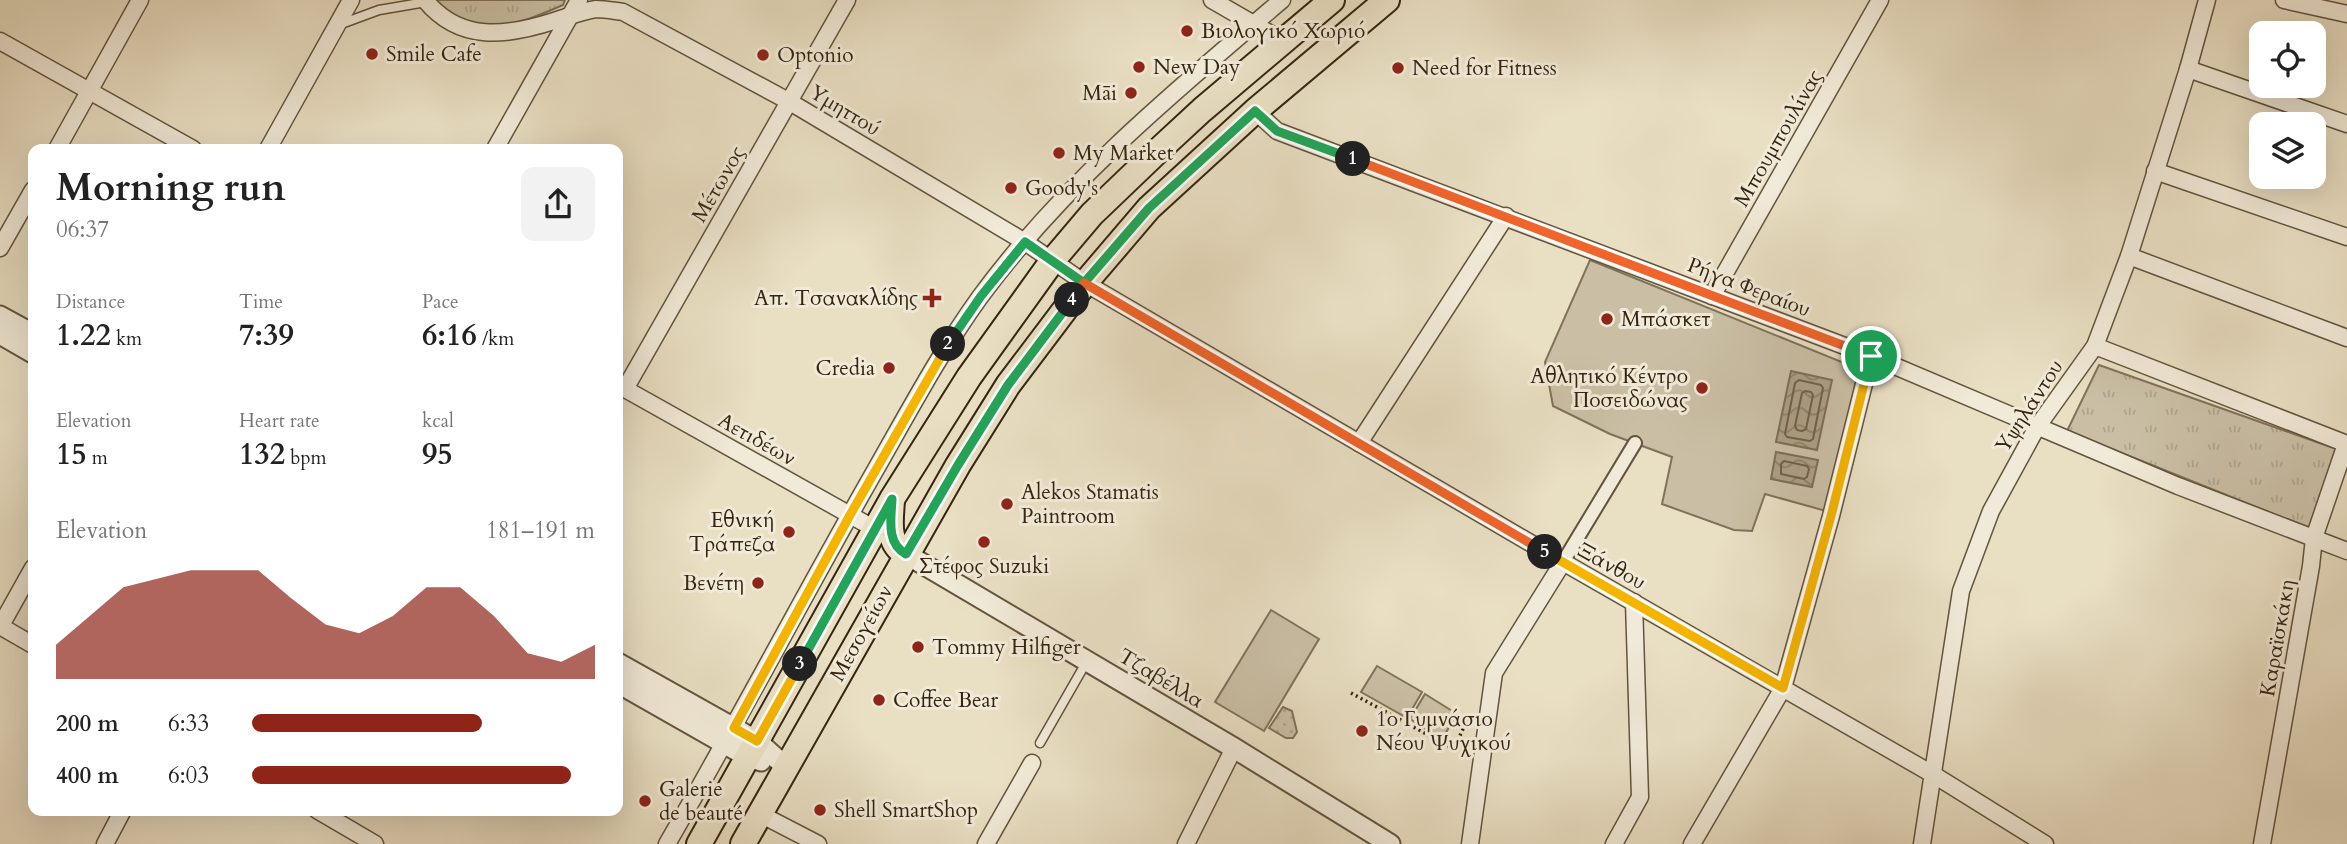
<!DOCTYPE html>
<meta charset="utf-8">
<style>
:root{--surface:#fff;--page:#f2f2f2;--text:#222;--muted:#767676;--accent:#8f2418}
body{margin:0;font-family:Cardo,serif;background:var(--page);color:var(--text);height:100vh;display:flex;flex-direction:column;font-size:26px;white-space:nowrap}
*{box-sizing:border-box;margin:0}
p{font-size:23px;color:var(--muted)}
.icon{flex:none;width:38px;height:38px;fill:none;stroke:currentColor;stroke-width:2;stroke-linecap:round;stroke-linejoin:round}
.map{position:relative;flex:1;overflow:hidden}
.side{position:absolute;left:28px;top:144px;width:595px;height:672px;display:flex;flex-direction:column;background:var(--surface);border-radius:14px;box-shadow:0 7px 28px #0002}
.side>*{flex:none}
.controls{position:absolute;left:2249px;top:21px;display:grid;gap:14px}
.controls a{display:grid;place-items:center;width:77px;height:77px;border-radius:14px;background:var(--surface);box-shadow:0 7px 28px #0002;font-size:35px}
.pin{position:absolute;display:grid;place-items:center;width:60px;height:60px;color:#fff;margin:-30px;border:4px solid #fff;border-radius:50%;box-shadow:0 2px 7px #0007}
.km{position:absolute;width:35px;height:35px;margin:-18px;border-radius:50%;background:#222;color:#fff;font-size:19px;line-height:35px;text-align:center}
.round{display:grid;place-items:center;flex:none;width:74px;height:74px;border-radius:14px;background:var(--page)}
.head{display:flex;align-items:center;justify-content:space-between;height:119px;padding:0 28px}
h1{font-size:38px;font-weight:600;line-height:52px}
.stats{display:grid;grid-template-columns:repeat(3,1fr);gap:10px;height:119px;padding:7px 28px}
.stats div{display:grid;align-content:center}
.stats b{font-size:30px;font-weight:600}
.stats small{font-size:19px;font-weight:400}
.stats p{font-size:19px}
.chart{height:196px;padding:14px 28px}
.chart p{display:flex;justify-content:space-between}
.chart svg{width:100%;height:126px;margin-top:7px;fill:var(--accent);opacity:.7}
ul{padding:0 28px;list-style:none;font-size:23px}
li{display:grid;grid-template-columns:112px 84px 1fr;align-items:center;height:52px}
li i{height:18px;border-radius:9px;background:var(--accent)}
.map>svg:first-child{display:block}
.grass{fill:url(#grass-dots);stroke:#80725a;stroke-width:2}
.park{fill:url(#park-tufts);stroke:#80725a;stroke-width:2}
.pitch{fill:#cabfa5;stroke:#80725a;stroke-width:2}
.water{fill:url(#water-waves);stroke:#7c6f57;stroke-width:2}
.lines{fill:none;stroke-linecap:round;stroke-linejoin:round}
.shore{stroke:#70624b;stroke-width:2}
.service-casing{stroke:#62543d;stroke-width:11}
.pedestrian-casing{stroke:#62543d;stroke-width:16}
.minor-casing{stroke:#62543d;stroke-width:19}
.tertiary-casing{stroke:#62543d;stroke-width:23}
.primary-casing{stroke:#352510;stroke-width:28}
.path{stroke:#352510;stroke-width:3.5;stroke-dasharray:2 3.5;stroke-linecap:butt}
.service{stroke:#f1ead8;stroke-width:8}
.pedestrian{stroke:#f1ead8;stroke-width:12}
.minor{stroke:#f1ead8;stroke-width:16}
.tertiary{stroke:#f1ead8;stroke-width:19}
.primary{stroke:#e9dfc3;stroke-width:24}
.split-1-casing{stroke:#fff;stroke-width:14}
.split-2-casing{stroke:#fff;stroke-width:14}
.split-3-casing{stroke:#fff;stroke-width:14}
.split-4-casing{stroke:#fff;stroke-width:14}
.split-5-casing{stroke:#fff;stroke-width:14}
.split-6-casing{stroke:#fff;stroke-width:14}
.split-1{stroke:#f0652b;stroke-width:9}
.split-2{stroke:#22a559;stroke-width:9}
.split-3{stroke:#f5b400;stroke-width:9}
.split-4{stroke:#22a559;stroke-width:9}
.split-5{stroke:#f0652b;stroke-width:9}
.split-6{stroke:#f5b400;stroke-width:9}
.poi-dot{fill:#8f2418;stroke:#f1ead8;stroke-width:2.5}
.labels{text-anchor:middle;stroke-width:6;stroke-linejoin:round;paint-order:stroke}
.poi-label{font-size:21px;fill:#352510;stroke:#f1ead8;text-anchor:start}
.street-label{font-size:21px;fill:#352510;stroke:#f1ead8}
</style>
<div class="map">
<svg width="2347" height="844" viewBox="0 0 2347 844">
<defs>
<pattern id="grass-dots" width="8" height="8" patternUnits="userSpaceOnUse" patternTransform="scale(1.75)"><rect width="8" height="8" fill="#cabfa5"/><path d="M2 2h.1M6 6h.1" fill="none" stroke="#aea48d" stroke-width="1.8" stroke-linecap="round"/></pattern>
<pattern id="park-tufts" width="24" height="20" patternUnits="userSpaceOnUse" patternTransform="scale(1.75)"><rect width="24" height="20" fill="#cabfa5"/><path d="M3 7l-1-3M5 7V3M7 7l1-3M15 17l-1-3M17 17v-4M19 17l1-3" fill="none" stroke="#aea48d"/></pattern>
<pattern id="water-waves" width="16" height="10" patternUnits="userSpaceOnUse" patternTransform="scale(1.75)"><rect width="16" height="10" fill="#aca086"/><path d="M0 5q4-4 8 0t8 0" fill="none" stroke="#8d826c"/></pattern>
</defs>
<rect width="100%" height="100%" fill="#e9dfc3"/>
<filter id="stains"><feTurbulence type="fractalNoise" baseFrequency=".00286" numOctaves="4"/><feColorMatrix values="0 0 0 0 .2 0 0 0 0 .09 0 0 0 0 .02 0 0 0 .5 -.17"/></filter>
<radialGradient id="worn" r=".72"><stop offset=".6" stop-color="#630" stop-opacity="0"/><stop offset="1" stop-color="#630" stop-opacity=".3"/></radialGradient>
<polygon class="grass" points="1283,707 1292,711 1297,732 1293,738 1286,738 1269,728"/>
<g class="park">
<path d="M 435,0 L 565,0 L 563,5 C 517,25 474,43 435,0 Z"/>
<polygon points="2099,365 2342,451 2314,530 2067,431"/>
</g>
<g class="pitch">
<polygon points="1590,260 1859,369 1826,511 1765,494 1752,531 1734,530 1662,504 1672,457 1610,434 1553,406 1545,362"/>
<polygon points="1271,610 1319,639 1264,731 1215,702"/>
<polygon points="1377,666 1422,692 1407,718 1361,692"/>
<polygon points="1425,694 1457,714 1442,739 1410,719"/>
</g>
<g class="water">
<polygon points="1791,371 1832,380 1817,450 1776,442"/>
<polygon points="1776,452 1818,460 1812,487 1771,479"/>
</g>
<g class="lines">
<g class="shore">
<polygon points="1799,380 1821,385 1823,388 1813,439 1810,441 1787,437 1785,434 1795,383"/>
<polygon points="1805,391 1811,392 1813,395 1806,429 1802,431 1797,430 1795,426 1802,393"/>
<polygon points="1784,461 1807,466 1809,469 1807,477 1804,479 1781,474 1781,464"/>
</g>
<defs>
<g id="service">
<polyline points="341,24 379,10 426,2"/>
<polyline points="1040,743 1087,661"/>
</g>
<polyline id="pedestrian" points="1563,562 1635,443"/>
<g id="minor">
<path d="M 425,0 C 460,43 507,36 554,21 C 567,17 582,11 596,9 C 605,9 615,11 623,12 L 790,102 L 1025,242 L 1085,283 L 1563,562 L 1934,775 L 2045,844"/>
<polyline points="1212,0 1283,41"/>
<polyline points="2284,0 2347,14"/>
<polyline points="0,41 193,149"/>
<polyline points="2188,69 2347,124"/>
<polyline points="1255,111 1277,131 1871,356 2178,486 2347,551"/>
<polyline points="57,149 140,0"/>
<polyline points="268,149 351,0"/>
<polyline points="495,149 579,0"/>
<polyline points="2155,171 2347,237"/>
<polyline points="0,248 33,190"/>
<polyline points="2129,256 2347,338"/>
<polyline points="1712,296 1880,0"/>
<polyline points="2095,346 2347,444"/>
<polyline points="618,385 875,529"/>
<polyline points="625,389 847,0"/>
<polyline points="1359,443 1506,216"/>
<polyline points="0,626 33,645"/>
<polyline points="0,627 33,568"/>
<polyline points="317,810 375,844"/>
<polyline points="760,814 818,844"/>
<polyline points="105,844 123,810"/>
<path d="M 667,844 C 739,720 805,593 876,469 C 909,411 941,351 980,297 C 1063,184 1176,90 1282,0"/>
<polyline points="986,844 1032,763"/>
<polyline points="1186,844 1234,748"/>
<polyline points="1470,844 1494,673 1563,562"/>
<polyline points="1614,844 1640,797 1634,602"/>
<polyline points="1692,844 1783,688 1831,516 1871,356"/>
<polyline points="1922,844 1961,591 1991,511 2037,427 2095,346 2129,256 2188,69 2207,0"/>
<polyline points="2262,844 2311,566 2314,538 2346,444"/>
</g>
<g id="tertiary">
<polyline points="0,316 33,334"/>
<polyline points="0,334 33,353"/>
<polyline points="906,554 1234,748 1390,844"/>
<polyline points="618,663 757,741 786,767"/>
<polyline points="618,683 748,757 761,761"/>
</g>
<g id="primary">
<path d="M 892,500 C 891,520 886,543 906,554"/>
<polyline points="699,844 892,499 969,377 1053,260 1092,214 1162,147 1202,110 1332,0"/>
<polyline points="743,844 958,465 1008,385 1085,283 1149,208 1255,111 1387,0"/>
</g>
</defs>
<use href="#service" class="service-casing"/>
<use href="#pedestrian" class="pedestrian-casing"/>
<use href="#minor" class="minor-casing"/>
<use href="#tertiary" class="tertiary-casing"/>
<use href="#primary" class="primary-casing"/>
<polyline class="path" points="1351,693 1454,749 1467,720 1470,722"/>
<use href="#service" class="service"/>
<use href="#pedestrian" class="pedestrian"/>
<use href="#minor" class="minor"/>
<use href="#tertiary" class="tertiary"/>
<use href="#primary" class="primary"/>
</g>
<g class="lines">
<defs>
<polyline id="split-1" points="1353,159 1871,356"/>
<polyline id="split-2" points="948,344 981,296 1025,242 1084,283 1149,208 1255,111 1277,131 1353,159"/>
<polyline id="split-3" points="800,664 757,741 734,728 850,515 948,344"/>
<path id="split-4" d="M 800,664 L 892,499 C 891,519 886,543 906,554 L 958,465 L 1008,385 L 1072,300"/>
<polyline id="split-5" points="1072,300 1084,283 1545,552"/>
<polyline id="split-6" points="1545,552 1783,688 1831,516 1871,356"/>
</defs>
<use href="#split-1" class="split-1-casing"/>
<use href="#split-2" class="split-2-casing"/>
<use href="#split-3" class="split-3-casing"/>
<use href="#split-4" class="split-4-casing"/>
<use href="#split-5" class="split-5-casing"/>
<use href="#split-6" class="split-6-casing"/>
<use href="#split-1" class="split-1"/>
<use href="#split-2" class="split-2"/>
<use href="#split-3" class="split-3"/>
<use href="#split-4" class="split-4"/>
<use href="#split-5" class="split-5"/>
<use href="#split-6" class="split-6"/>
</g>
<g class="poi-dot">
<circle cx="1187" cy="31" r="7"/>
<circle cx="372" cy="54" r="7"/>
<circle cx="763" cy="55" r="7"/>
<circle cx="1139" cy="67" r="7"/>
<circle cx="1398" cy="68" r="7"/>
<circle cx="1131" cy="93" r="7"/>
<circle cx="1059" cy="153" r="7"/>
<circle cx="1011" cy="188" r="7"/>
<path d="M928.5 287.5h7v7h7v7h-7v7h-7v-7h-7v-7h7z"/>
<circle cx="1607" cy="319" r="7"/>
<circle cx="889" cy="368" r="7"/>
<circle cx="1702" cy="388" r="7"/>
<circle cx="1007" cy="504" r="7"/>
<circle cx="789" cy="532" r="7"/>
<circle cx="984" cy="542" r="7"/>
<circle cx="758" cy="583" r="7"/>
<circle cx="918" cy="647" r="7"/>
<circle cx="879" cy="700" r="7"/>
<circle cx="1362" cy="731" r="7"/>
<circle cx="645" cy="801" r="7"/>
<circle cx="820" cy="810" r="7"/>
</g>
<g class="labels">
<g class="poi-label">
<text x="1201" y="38">Βιολογικό Χωριό</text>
<text x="386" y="61">Smile Cafe</text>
<text x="777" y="62">Optonio</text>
<text x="1153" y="74">New Day</text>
<text x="1412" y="75">Need for Fitness</text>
<text x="1117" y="100" text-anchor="end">Māi</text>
<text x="1073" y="160">My Market</text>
<text x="1025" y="195">Goody's</text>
<text x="918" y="305" text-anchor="end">Απ. Τσανακλίδης</text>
<text x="1621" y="326">Μπάσκετ</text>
<text x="875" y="375" text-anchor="end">Credia</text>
<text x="1688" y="383" text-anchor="end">Αθλητικό Κέντρο<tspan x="1688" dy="24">Ποσειδώνας</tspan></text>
<text x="1021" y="499">Alekos Stamatis<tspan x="1021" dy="24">Paintroom</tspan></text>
<text x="775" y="527" text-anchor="end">Εθνική<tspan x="775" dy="24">Τράπεζα</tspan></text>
<text x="984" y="573" text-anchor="middle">Στέφος Suzuki</text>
<text x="744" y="590" text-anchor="end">Βενέτη</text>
<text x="932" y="654">Tommy Hilfiger</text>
<text x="893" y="707">Coffee Bear</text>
<text x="1376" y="726">1ο Γυμνάσιο<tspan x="1376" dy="24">Νέου Ψυχικού</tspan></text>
<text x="659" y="796">Galerie<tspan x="659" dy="24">de beauté</tspan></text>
<text x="834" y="817">Shell SmartShop</text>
</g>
<g class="street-label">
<text transform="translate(845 110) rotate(31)" y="7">Υμηττού</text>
<text transform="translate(1778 138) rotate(-60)" y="7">Μπουμπουλίνας</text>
<text transform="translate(718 184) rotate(-60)" y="7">Μέτωνος</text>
<text transform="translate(1749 287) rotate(21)" y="7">Ρήγα Φεραίου</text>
<text transform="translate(2029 406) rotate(-57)" y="7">Υψηλάντου</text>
<text transform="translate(757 439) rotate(29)" y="7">Αετιδέων</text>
<text transform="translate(1612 566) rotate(29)" y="7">Ξάνθου</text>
<text transform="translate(861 633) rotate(-61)" y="7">Μεσογείων</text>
<text transform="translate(2277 638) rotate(-80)" y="7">Καραϊσκάκη</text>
<text transform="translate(1161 678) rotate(31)" y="7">Τζαβέλλα</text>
</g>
</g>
<rect width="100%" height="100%" filter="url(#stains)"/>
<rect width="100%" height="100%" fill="url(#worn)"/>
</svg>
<div class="controls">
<a><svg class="icon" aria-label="locate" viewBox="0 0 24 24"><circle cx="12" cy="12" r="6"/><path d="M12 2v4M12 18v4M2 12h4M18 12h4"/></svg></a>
<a><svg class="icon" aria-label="layers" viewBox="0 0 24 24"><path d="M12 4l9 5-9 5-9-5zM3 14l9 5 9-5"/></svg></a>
</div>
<div class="pin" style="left:1871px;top:356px;background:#1e9e55"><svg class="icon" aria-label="arrive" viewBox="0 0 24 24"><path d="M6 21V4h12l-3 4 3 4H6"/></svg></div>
<b class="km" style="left:1353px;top:159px">1</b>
<b class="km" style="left:948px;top:344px">2</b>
<b class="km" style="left:800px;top:664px">3</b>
<b class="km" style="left:1072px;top:300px">4</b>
<b class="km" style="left:1545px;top:552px">5</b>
<section class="side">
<div class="head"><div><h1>Morning run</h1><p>06:37</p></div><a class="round"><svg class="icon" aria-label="share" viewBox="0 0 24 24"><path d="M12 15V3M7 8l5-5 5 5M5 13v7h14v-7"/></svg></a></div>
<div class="stats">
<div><p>Distance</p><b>1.22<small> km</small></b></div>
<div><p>Time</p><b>7:39</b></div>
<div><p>Pace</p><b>6:16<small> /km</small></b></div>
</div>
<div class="stats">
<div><p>Elevation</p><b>15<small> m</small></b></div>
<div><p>Heart rate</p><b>132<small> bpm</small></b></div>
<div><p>kcal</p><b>95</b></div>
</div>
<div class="chart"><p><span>Elevation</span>181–191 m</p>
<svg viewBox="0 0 160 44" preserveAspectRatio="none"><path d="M0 44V32L10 22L20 12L30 9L40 6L50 6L60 6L70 16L80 25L90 28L100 22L110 12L120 12L130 22L140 35L150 38L160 32V44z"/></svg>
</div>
<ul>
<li><b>200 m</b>6:33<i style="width:67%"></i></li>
<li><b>400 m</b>6:03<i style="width:93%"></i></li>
</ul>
</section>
</div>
